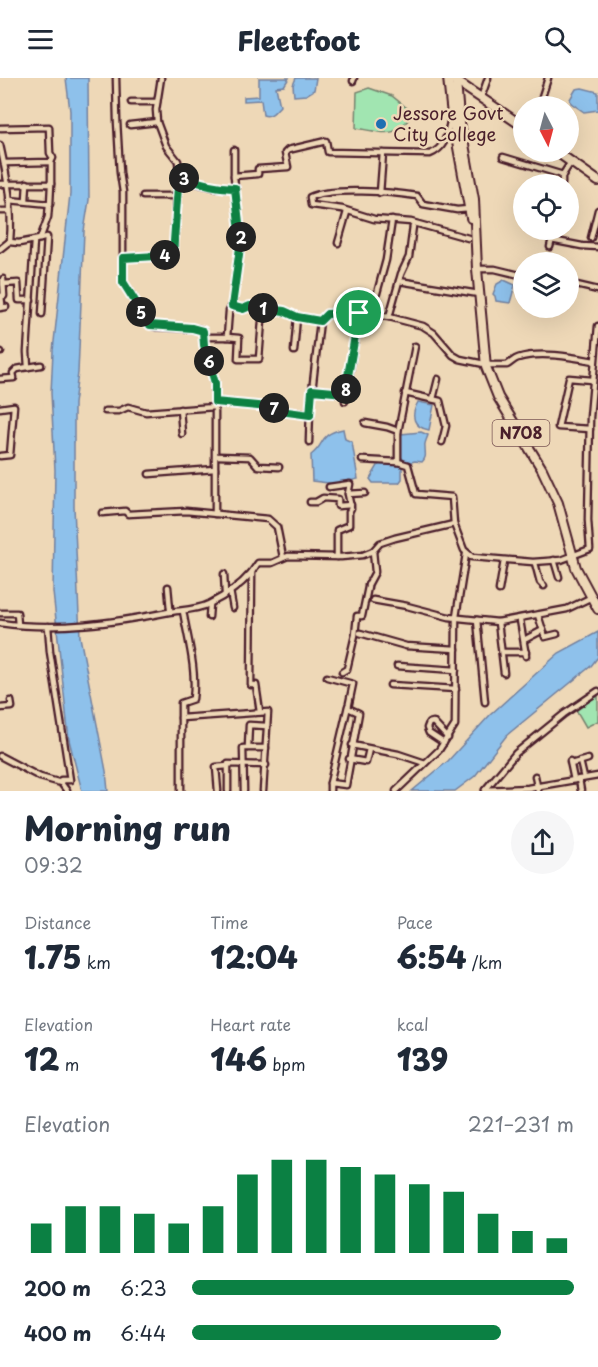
<!DOCTYPE html>
<meta charset="utf-8">
<style>
:root{--surface:#fff;--page:#f6f6f7;--text:#1f2937;--muted:#747a83;--accent:#0b8043}
body{margin:0;font-family:"Playpen Sans",sans-serif;background:var(--page);color:var(--text);height:100vh;display:flex;flex-direction:column;font-size:22px;white-space:nowrap}
*{box-sizing:border-box;margin:0}
p{font-size:20px;color:var(--muted)}
.icon{flex:none;width:33px;height:33px;fill:none;stroke:currentColor;stroke-width:2;stroke-linecap:round;stroke-linejoin:round}
.map{position:relative;height:713px;overflow:hidden}
.details{display:flex;flex-direction:column;background:var(--surface);flex:1}
.details>*{flex:none}
.needle{width:39px;rotate:174deg}
.controls{position:absolute;left:513px;top:18px;display:grid;gap:12px}
.controls a{display:grid;place-items:center;width:66px;height:66px;border-radius:50%;background:var(--surface);box-shadow:0 6px 24px #0002;font-size:30px}
.pin{position:absolute;display:grid;place-items:center;width:51px;height:51px;color:#fff;margin:-26px;border:3px solid #fff;border-radius:50%;box-shadow:0 2px 6px #0007}
.km{position:absolute;width:30px;height:30px;margin:-15px;border-radius:50%;background:#222;color:#fff;font-size:16px;line-height:30px;text-align:center}
.round{display:grid;place-items:center;flex:none;width:63px;height:63px;border-radius:32px;background:var(--page)}
.summary{display:flex;align-items:center;justify-content:space-between;height:102px;padding:0 24px}
h1{font-size:33px;font-weight:800;line-height:45px}
.stats{display:grid;grid-template-columns:repeat(3,1fr);gap:9px;height:102px;padding:6px 24px}
.stats div{display:grid;align-content:center}
.stats b{font-size:30px;font-weight:800}
.stats small{font-size:16px;font-weight:400}
.stats p{font-size:16px}
.chart{height:168px;padding:12px 24px}
.chart p{display:flex;justify-content:space-between}
.chart svg{width:100%;height:108px;margin-top:6px;stroke:var(--accent);stroke-width:6}
ul{padding:0 24px;list-style:none;font-size:20px}
li{display:grid;grid-template-columns:96px 72px 1fr;align-items:center;height:45px}
li i{height:15px;border-radius:8px;background:var(--accent)}
header{display:flex;justify-content:space-between;align-items:center;height:78px;padding:0 24px;background:var(--surface);font-size:27px;font-weight:800}
.map>svg:first-child{display:block}
.green{fill:#a1e5b1;stroke:#76826e;stroke-width:1.5}
.water{fill:#8ec1eb;stroke:#73809e;stroke-width:1.5}
.lines{fill:none;stroke-linecap:round;stroke-linejoin:round}
.minor-casing{stroke:#4a1f2b;stroke-width:9}
.highway-casing{stroke:#4a1f2b;stroke-width:12}
.minor{stroke:#eed8b7;stroke-width:4.5}
.highway{stroke:#eed8b7;stroke-width:8}
.route-casing{stroke:#fff;stroke-width:12}
.route{stroke:#0b8043;stroke-width:8}
.poi-dot{fill:#1f6fb2;stroke:#eed8b7;stroke-width:2}
.labels{text-anchor:middle;stroke-width:5;stroke-linejoin:round;paint-order:stroke}
.shield{fill:#eed8b7;stroke:#7b5655;stroke-width:1.5}
.shield-label{font-size:16px;font-weight:bold;fill:#4a1f2b}
.poi-label{font-size:18px;fill:#4a1f2b;stroke:#eed8b7;text-anchor:start}
</style>
<header><svg class="icon" aria-label="menu" viewBox="0 0 24 24"><path d="M4 6h16M4 12h16M4 18h16"/></svg>Fleetfoot<svg class="icon" aria-label="search" viewBox="0 0 24 24"><circle cx="10" cy="10" r="6"/><path d="M15 15l6 6"/></svg></header>
<div class="map">
<svg width="598" height="713" viewBox="0 0 598 713">
<rect width="100%" height="100%" fill="#eed8b7"/>
<filter id="ink" filterUnits="userSpaceOnUse"><feTurbulence type="fractalNoise" baseFrequency=".0167" numOctaves="2"/><feDisplacementMap in="SourceGraphic" scale="12" xChannelSelector="R" yChannelSelector="G"/><feConvolveMatrix kernelMatrix="1 2 1 2 8 2 1 2 1" color-interpolation-filters="sRGB"/></filter>
<g filter="url(#ink)">
<g class="green">
<path d="M 369,10 L 392,18 L 413,35 C 395,63 385,54 356,50 L 357,14 Z"/>
<polygon points="598,618 598,643 586,649 575,630"/>
</g>
<g class="water">
<polygon points="66,0 88,0 89,122 84,153 78,295 74,326 74,429 80,559 106,693 108,713 82,713 69,662 53,514 55,392 51,315 53,273 70,116 70,33"/>
<path d="M 259,0 L 289,0 L 284,8 L 276,9 L 280,28 C 275,33 271,40 263,37 L 261,22 L 244,23 L 244,19 L 259,18 Z"/>
<polygon points="296,0 316,0 314,12 306,17 294,18 293,7"/>
<polygon points="582,10 598,14 598,32 584,34 571,25 570,21 576,11"/>
<polygon points="504,202 515,207 510,225 496,223 495,218 493,216 497,206"/>
<path d="M 418,324 L 434,327 L 429,352 C 413,349 410,338 418,324 Z"/>
<path d="M 343,351 L 345,361 L 352,364 L 358,401 L 337,406 L 312,403 L 311,377 C 327,365 317,357 343,351 Z"/>
<path d="M 421,354 L 428,357 C 427,361 424,365 425,369 C 425,376 427,379 422,384 L 415,383 L 407,385 L 400,378 L 401,356 Z"/>
<polygon points="379,386 393,386 402,389 402,401 399,405 373,405 370,401"/>
<polygon points="598,554 598,579 591,588 507,657 475,698 455,713 412,713 448,683 490,637 559,575"/>
</g>
<g class="lines">
<defs>
<g id="minor">
<polyline points="116,0 117,43 120,95 123,114 123,204 150,247 156,249 199,251 203,253 204,259 227,259 229,233 232,228"/>
<path d="M 161,0 L 156,32 L 157,44 L 166,68 L 178,83 L 179,97 C 194,107 217,110 235,110 L 241,162 L 232,228 L 243,231 L 250,228 L 284,233 L 297,239 L 320,243"/>
<polyline points="353,3 354,0"/>
<polyline points="481,20 488,0"/>
<polyline points="131,24 157,24"/>
<polyline points="539,28 548,0"/>
<polyline points="130,47 157,44"/>
<polyline points="0,50 49,49 50,75 53,80 51,84 4,85"/>
<path d="M 0,67 C 7,98 13,131 10,163 L 0,171"/>
<polyline points="234,72 234,98"/>
<polyline points="503,79 563,97"/>
<polyline points="0,106 51,106 51,84"/>
<polyline points="562,106 562,98 571,84"/>
<path d="M 235,110 L 234,98 L 258,96 L 258,91 L 288,89 L 285,75 L 288,72 L 326,63 L 328,74 L 430,76 C 447,69 447,55 451,40"/>
<polyline points="380,115 383,75"/>
<polyline points="143,118 177,118"/>
<polyline points="9,122 50,126 51,106"/>
<polyline points="26,122 27,105"/>
<polyline points="0,133 9,133"/>
<path d="M 468,160 L 411,144 L 374,141 L 342,131 L 311,127 L 310,119 C 331,109 392,114 417,118 L 423,126 L 457,132 L 469,131"/>
<polyline points="591,160 598,132"/>
<polyline points="40,161 47,159 42,236"/>
<polyline points="551,162 582,168 598,169"/>
<polyline points="9,164 19,165 40,161 48,139 49,126"/>
<polyline points="338,165 347,134"/>
<polyline points="550,169 554,152"/>
<polyline points="123,180 173,177 178,97"/>
<polyline points="477,191 495,191 524,198"/>
<polyline points="399,203 479,216"/>
<polyline points="568,205 598,212"/>
<polyline points="3,206 18,205 19,222 31,222"/>
<polyline points="0,218 4,218 3,201"/>
<polyline points="0,226 2,226 1,218"/>
<polyline points="0,230 6,229"/>
<polyline points="371,237 386,182 392,142"/>
<polyline points="389,239 401,196 409,179 413,148"/>
<polyline points="204,259 204,267 215,305 215,436"/>
<polyline points="227,259 239,260 238,281 259,281 263,230"/>
<polyline points="294,273 297,239"/>
<polyline points="0,274 1,274"/>
<polyline points="28,289 41,287"/>
<polyline points="0,301 14,300 13,295 17,291 28,289 27,274 34,163"/>
<polyline points="312,312 345,315"/>
<polyline points="405,315 440,323 446,348 442,364"/>
<polyline points="433,321 438,301"/>
<polyline points="345,323 359,235"/>
<polyline points="215,324 279,330 280,333 310,337"/>
<polyline points="0,330 14,328 10,377 0,378"/>
<polyline points="180,331 182,356"/>
<polyline points="105,333 119,333 128,329 146,334 215,329"/>
<polyline points="365,345 387,349 398,353 398,384"/>
<polyline points="590,351 558,349 569,300 592,302"/>
<polyline points="398,354 415,268"/>
<path d="M 309,364 L 310,331 L 320,243 L 327,236 L 359,235 L 389,239 L 423,248 L 434,255 L 453,277 L 460,281 L 489,287 L 507,287 C 511,285 514,281 518,280 C 540,273 572,279 594,283"/>
<polyline points="217,378 250,379 258,388 279,389"/>
<polyline points="362,382 398,384 408,387 416,416 452,419 454,446 464,472 472,479 533,484 561,482 590,471 588,442 590,339 598,248"/>
<polyline points="149,396 215,391"/>
<polyline points="329,409 350,406 348,416"/>
<polyline points="310,424 316,424 323,420 338,421 338,428 351,427"/>
<polyline points="102,435 125,433 128,436 186,433 268,441 277,449 283,479"/>
<polyline points="337,479 337,452 349,447 349,434 351,430 348,416 365,415"/>
<polyline points="554,482 559,499"/>
<polyline points="535,485 540,504 544,508"/>
<polyline points="252,494 251,607 256,607 260,634"/>
<polyline points="224,496 225,516"/>
<polyline points="368,507 375,494 373,473"/>
<polyline points="168,509 170,531"/>
<polyline points="499,512 504,483"/>
<polyline points="230,513 233,530"/>
<polyline points="373,522 407,528 449,539 498,544 567,531 592,519"/>
<path d="M 183,533 C 188,562 197,592 193,621 L 181,625 L 181,640 L 268,634 L 263,713"/>
<polyline points="0,535 17,535 18,547"/>
<polyline points="538,537 545,559 557,556"/>
<polyline points="209,539 210,526"/>
<polyline points="477,542 485,624"/>
<polyline points="520,542 526,578"/>
<polyline points="498,544 504,595"/>
<path d="M 0,545 C 57,553 113,545 169,534 C 182,532 197,532 209,526 C 223,519 240,508 250,496 C 253,493 255,489 258,485 L 272,485 L 288,478 L 341,479 L 363,477 L 373,473 L 380,465 L 395,460 L 454,446"/>
<polyline points="48,548 50,574 70,702 61,702"/>
<polyline points="360,555 406,568 456,571"/>
<polyline points="524,562 543,552"/>
<polyline points="502,574 526,574"/>
<polyline points="397,588 456,592"/>
<polyline points="342,594 347,591 355,557 357,538 362,538 368,509"/>
<polyline points="327,599 353,606 348,630 359,635 346,707 330,705 330,713"/>
<polyline points="390,607 456,611"/>
<polyline points="0,630 12,629 11,623"/>
<polyline points="444,665 429,655 427,650 429,645 433,644 448,660"/>
<polyline points="352,667 398,676 425,685"/>
<polyline points="248,669 249,647 267,648"/>
<polyline points="0,678 40,699 61,705 67,713"/>
<polyline points="349,681 366,684 369,671"/>
<polyline points="570,683 574,702"/>
<polyline points="580,683 584,700"/>
<polyline points="571,686 588,681"/>
<polyline points="535,698 538,713"/>
<polyline points="579,701 581,713"/>
<polyline points="330,705 348,628"/>
<polyline points="485,712 516,675 564,636 598,613"/>
<polyline points="485,712 528,710 598,698"/>
<polyline points="181,713 181,640"/>
<polyline points="218,713 216,689 228,688"/>
<polyline points="228,713 228,686 266,687"/>
<polyline points="244,713 243,670 266,670"/>
<polyline points="396,713 439,672 455,647 456,539 466,476"/>
</g>
<g id="highway">
<polyline points="448,0 452,37 471,140"/>
<polyline points="453,1 524,49"/>
<polyline points="456,3 459,39 474,121 477,191 486,289 498,319 542,391 558,425 576,490 598,531"/>
<polyline points="557,74 598,103"/>
</g>
</defs>
<use href="#minor" class="minor-casing"/>
<use href="#highway" class="highway-casing"/>
<use href="#minor" class="minor"/>
<use href="#highway" class="highway"/>
</g>
</g>
<g class="lines" filter="url(#ink)">
<defs>
<path id="route" d="M 179,94 L 182,99 C 199,105 216,110 235,110 L 241,162 L 232,228 L 243,231 L 250,228 L 284,233 L 297,239 L 320,243 L 327,236 L 359,235 L 345,315 L 312,312 L 310,337 L 280,333 L 279,330 L 215,324 L 215,305 L 204,267 L 203,253 L 192,250 L 150,247 L 123,204 L 123,180 L 173,177 Z"/>
</defs>
<use href="#route" class="route-casing"/>
<use href="#route" class="route"/>
</g>
<circle class="poi-dot" cx="381" cy="46" r="6"/>
<g class="labels">
<rect class="shield" x="492.5" y="342" width="57" height="26" rx="4.5"/>
<g class="shield-label">
<text x="521" y="361">N708</text>
</g>
<g class="poi-label">
<text x="393" y="42">Jessore Govt<tspan x="393" dy="21">City College</tspan></text>
</g>
</g>
</svg>
<div class="controls">
<a><svg class="needle" viewBox="-14 -14 28 28"><path d="M0-13l5 13h-10z" fill="#e53935"/><path d="M0 13l5-13h-10z" fill="#747a83"/></svg></a>
<a><svg class="icon" aria-label="locate" viewBox="0 0 24 24"><circle cx="12" cy="12" r="6"/><path d="M12 2v4M12 18v4M2 12h4M18 12h4"/></svg></a>
<a><svg class="icon" aria-label="layers" viewBox="0 0 24 24"><path d="M12 4l9 5-9 5-9-5zM3 14l9 5 9-5"/></svg></a>
</div>
<div class="pin" style="left:359px;top:235px;background:#1e9e55"><svg class="icon" aria-label="arrive" viewBox="0 0 24 24"><path d="M6 21V4h12l-3 4 3 4H6"/></svg></div>
<b class="km" style="left:263px;top:230px">1</b>
<b class="km" style="left:241px;top:159px">2</b>
<b class="km" style="left:184px;top:100px">3</b>
<b class="km" style="left:165px;top:177px">4</b>
<b class="km" style="left:141px;top:234px">5</b>
<b class="km" style="left:209px;top:283px">6</b>
<b class="km" style="left:274px;top:330px">7</b>
<b class="km" style="left:346px;top:311px">8</b>
</div>
<section class="details">
<div class="summary"><div><h1>Morning run</h1><p>09:32</p></div><a class="round"><svg class="icon" aria-label="share" viewBox="0 0 24 24"><path d="M12 15V3M7 8l5-5 5 5M5 13v7h14v-7"/></svg></a></div>
<div class="stats">
<div><p>Distance</p><b>1.75<small> km</small></b></div>
<div><p>Time</p><b>12:04</b></div>
<div><p>Pace</p><b>6:54<small> /km</small></b></div>
</div>
<div class="stats">
<div><p>Elevation</p><b>12<small> m</small></b></div>
<div><p>Heart rate</p><b>146<small> bpm</small></b></div>
<div><p>kcal</p><b>139</b></div>
</div>
<div class="chart"><p><span>Elevation</span>221–231 m</p>
<svg viewBox="0 0 160 44" preserveAspectRatio="none"><path d="M5 44V32M15 44V25M25 44V25M35 44V28M45 44V32M55 44V25M65 44V12M75 44V6M85 44V6M95 44V9M105 44V12M115 44V16M125 44V19M135 44V28M145 44V35M155 44V38"/></svg>
</div>
<ul>
<li><b>200 m</b>6:23<i style="width:100%"></i></li>
<li><b>400 m</b>6:44<i style="width:81%"></i></li>
</ul>
</section>
